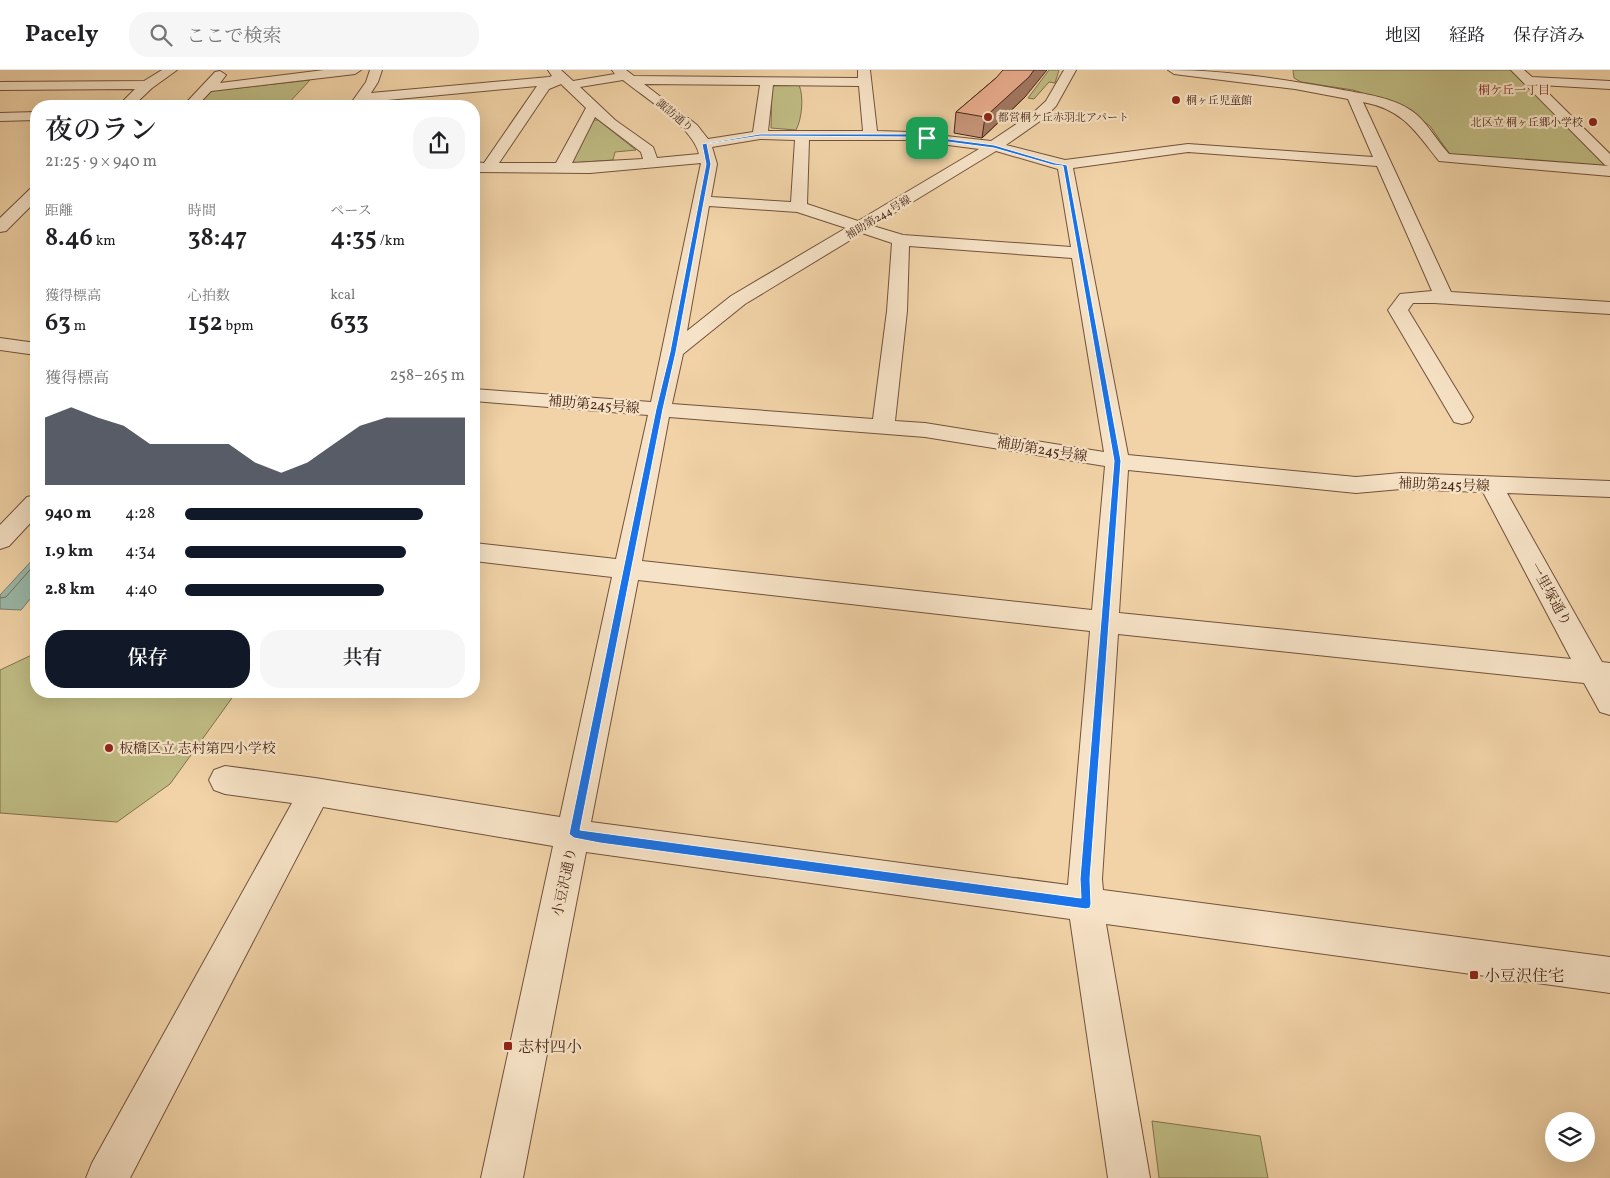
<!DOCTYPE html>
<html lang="ja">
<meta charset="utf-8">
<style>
:root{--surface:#fff;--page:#f6f6f6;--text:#202124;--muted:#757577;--line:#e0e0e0;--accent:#111827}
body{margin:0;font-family:Vollkorn,"Noto Serif JP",serif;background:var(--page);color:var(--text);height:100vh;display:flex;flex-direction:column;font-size:19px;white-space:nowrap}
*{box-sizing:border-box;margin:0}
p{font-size:16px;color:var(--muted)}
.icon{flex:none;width:28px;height:28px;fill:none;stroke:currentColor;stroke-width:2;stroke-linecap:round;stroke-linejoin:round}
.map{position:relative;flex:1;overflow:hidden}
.panel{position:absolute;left:30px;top:30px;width:450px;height:598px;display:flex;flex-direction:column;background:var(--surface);border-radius:20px;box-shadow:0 5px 20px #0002}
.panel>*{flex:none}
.controls{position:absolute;left:1545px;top:1042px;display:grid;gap:10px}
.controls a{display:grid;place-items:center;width:50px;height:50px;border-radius:50%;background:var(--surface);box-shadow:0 5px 20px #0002;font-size:25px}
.pin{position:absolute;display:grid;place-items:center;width:42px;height:42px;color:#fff;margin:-21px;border-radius:10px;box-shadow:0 2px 8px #0006}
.round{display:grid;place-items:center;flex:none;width:52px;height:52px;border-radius:20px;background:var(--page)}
.summary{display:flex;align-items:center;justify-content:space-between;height:85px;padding:0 15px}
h1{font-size:28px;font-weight:600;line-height:38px}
.figures{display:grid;grid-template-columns:repeat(3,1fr);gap:8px;height:85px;padding:5px 15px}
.figures div{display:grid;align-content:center}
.figures b{font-size:25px;font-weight:600}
.figures small{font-size:14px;font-weight:400}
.figures p{font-size:14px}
.chart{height:140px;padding:10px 15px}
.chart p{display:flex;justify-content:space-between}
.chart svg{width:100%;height:90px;margin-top:5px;fill:var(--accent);opacity:.7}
.primary-button{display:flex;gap:10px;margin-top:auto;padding:10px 15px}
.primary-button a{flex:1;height:58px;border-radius:20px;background:var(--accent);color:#fff;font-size:20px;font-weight:600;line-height:58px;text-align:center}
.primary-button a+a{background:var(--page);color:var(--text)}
ul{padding:0 15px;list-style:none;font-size:16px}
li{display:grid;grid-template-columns:80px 60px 1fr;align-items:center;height:38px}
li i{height:12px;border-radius:6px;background:var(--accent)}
header{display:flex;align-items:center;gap:30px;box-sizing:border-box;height:70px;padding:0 25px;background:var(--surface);border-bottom:1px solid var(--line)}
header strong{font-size:24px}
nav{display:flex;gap:28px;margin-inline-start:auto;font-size:18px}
.search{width:350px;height:45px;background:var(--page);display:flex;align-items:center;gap:12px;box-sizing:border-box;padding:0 18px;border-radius:20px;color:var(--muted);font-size:19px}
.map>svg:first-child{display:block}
.green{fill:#bfbb83;stroke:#84714d}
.water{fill:#9bb8a8;stroke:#7a7e6e}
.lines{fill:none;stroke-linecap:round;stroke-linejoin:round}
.shore{stroke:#727060;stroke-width:1}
.minor-casing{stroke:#72523b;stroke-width:2}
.minor{fill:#f6e2c6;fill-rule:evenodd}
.wall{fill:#c8957a;stroke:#482717}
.shaded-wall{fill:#a37963;stroke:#482717}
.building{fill:#e9ad8e;stroke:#482717}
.route{fill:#1a73e8;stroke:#fff;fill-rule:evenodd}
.poi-dot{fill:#8f2418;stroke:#f6e2c6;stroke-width:2}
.labels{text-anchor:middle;stroke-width:4.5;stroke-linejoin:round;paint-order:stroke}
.far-poi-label{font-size:11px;fill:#482717;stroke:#f6e2c6;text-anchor:start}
.far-street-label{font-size:11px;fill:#482717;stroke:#f6e2c6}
.far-neighbourhood-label{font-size:12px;fill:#7a1f14;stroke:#f6e2c6}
.street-label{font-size:14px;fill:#482717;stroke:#f6e2c6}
.poi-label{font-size:14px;fill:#482717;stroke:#f6e2c6;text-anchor:start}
.near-poi-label{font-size:16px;fill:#482717;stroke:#f6e2c6;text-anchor:start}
</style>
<header>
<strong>Pacely</strong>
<div class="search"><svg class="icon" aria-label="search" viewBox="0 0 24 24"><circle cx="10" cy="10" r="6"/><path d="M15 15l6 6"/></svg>ここで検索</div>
<nav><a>地図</a><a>経路</a><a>保存済み</a></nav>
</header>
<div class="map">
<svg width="1610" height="1108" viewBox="0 0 1610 1108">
<rect width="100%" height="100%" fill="#f1d3a7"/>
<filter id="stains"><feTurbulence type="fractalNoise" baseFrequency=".004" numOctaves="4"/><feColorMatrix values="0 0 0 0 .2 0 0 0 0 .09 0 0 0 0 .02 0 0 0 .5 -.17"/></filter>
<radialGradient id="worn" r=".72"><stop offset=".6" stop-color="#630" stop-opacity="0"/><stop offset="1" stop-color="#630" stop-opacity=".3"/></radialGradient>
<g class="green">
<polygon points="1049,0 1059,0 1055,13 1049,12 1034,29 1028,28"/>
<polygon points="1293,0 1510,0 1605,94 1604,97 1456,86 1449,83 1430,56 1400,35 1353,20 1301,12 1294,8"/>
<polygon points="310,10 286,36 197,36 211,21"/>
<path d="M 772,14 L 799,15 C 804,26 802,49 796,60 L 771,58 Z"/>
<polygon points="592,50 598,50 636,80 615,82 613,90 569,93"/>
<polygon points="36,583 36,621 237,621 170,714 117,752 0,743 0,600"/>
<polygon points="1152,1051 1260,1066 1268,1108 1159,1108"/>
</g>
<polygon class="water" points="36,486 36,522 21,540 0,539 0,525"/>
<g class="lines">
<polyline class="shore" points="0,528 6,527 36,493"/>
<defs>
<g id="minor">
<polygon points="162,0 177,0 152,18 133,36 118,36 135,19 0,20 0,12 144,11"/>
<polygon points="324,0 361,0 355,4 211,21 197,36 183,36 215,2 220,1 226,5 220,13"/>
<path d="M 370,0 L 382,0 L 378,12 L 371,23 L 549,7 L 552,6 L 548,0 L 561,0 L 573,11 L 615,4 L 612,0 L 626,0 L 634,6 L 858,8 L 858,0 L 870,0 L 877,61 L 910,62 L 991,71 L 1033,43 L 1046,31 L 1064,0 L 1076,0 L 1056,36 L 1043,49 L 1006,75 L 1065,90 L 1188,74 L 1373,87 L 1348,29 L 1295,19 L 1174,4 L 1168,0 C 1225,0 1282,9 1338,19 C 1363,24 1397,27 1417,45 C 1429,56 1438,72 1449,84 L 1609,96 L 1605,95 L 1511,0 L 1524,0 L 1532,7 L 1610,11 L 1610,19 L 1540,15 L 1610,84 L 1610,106 L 1439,91 C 1415,61 1404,40 1363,32 L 1451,222 L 1610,232 L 1610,244 L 1434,233 L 1413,233 L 1408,240 L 1473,347 L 1470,352 L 1462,354 L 1454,352 L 1451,347 L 1388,240 L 1400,224 L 1432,221 L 1377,96 L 1188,82 L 1073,98 L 1128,385 L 1356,407 L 1401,403 L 1610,411 L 1610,427 L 1507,423 L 1602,592 L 1610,593 L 1610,645 L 1600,642 L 1584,613 L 1118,564 L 1102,809 L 1103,820 L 1610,887 L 1610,923 L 1106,854 L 1150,1108 L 1108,1108 L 1070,849 L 586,782 L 523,1108 L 481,1108 L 553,776 L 323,737 L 130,1108 L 86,1108 L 92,1093 L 292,733 L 225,724 L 214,720 L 209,710 L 214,700 L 225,696 L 315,708 L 560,747 L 612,507 L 474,491 L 474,473 L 616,489 L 648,345 L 474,331 L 474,319 L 651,332 L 701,93 L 590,103 L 474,102 L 474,92 L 484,93 L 537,16 L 366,32 L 363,36 L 349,36 L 366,12 ZM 623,10 C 645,28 693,57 699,84 L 657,88 L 653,77 L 615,50 L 580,17 ZM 561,14 L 586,38 L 556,93 L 499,93 L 549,19 ZM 644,14 L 760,15 L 753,62 L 708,69 L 697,55 ZM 773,15 L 859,16 L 863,61 L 768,61 ZM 595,47 L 641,82 L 643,89 L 572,93 ZM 760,69 L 795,70 L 791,132 L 711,127 L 717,94 L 712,77 ZM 809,70 L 910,70 L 979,79 L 858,151 L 807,134 ZM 996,81 L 1058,99 L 1071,177 L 903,165 L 873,156 ZM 709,136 L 797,142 L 846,158 L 731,226 L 687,261 ZM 862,163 L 892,173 L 887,241 L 873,349 L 672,334 L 683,284 L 745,234 ZM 909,176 L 1072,188 L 1104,382 L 925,353 L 895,351 L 907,241 ZM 669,347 L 925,367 L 1105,396 L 1092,540 L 642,491 ZM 1128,400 L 1356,423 L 1401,419 L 1483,422 L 1571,589 L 1119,543 ZM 638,510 L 1090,561 L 1068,815 L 591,752 Z"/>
<polygon points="36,42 36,50 0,51 0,43"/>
<polygon points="36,117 36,131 6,161 0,162 0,148 30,119"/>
<polygon points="0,268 36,273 36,285 0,280"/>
<polygon points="36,425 36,447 9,476 0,479 0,455 27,427"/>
</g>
</defs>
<use href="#minor" class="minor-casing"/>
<use href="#minor" class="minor"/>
</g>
<polygon class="wall" points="996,8 1025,27 982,68 954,63 956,42"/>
<polygon class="shaded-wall" points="1034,0 1047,0 1025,27 982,68 985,47"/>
<polygon class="building" points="1003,0 1034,0 1029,7 985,47 956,42 996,8"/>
<path class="route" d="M 760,64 L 910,64 L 994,75 L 1055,93 L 1067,95 L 1121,391 L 1090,809 L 1091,834 L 1090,838 L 1086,839 L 600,773 L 574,768 L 569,764 L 656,339 L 670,282 L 706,94 L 702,74 ZM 760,66 L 910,67 L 994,78 L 1053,95 L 1063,96 L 1114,391 L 1080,809 L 1081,828 L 580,760 L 663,339 L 676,282 L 711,94 L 707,74 Z"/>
<g class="poi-dot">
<circle cx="1176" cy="30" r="5"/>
<circle cx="988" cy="47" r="5"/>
<circle cx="1593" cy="52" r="5"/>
<circle cx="109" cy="678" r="5"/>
<rect x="1469" y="900" width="10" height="10" rx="2.5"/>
<rect x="503" y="971" width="10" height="10" rx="2.5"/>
</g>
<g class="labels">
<g class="far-poi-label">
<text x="1186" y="34">桐ヶ丘児童館</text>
<text x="998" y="51">都営桐ケ丘赤羽北アパート</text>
<text x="1583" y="56" text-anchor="end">北区立 桐ヶ丘郷小学校</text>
</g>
<g class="far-street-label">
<text transform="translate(675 45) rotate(40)" y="4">諏訪通り</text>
<text transform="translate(878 147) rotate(-31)" y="4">補助第244号線</text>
</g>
<g class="far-neighbourhood-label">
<text x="1514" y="24">桐ケ丘一丁目</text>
</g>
<g class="street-label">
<text transform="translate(594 334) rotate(5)" y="5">補助第245号線</text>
<text transform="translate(1042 379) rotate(9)" y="5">補助第245号線</text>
<text transform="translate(1444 414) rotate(2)" y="5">補助第245号線</text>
<text transform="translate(1551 524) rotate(61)" y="5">一里塚通り</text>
<text transform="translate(564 812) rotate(-78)" y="5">小豆沢通り</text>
</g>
<g class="poi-label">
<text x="119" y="683">板橋区立 志村第四小学校</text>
</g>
<g class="near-poi-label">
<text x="1484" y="911">小豆沢住宅</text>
<text x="518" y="982">志村四小</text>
</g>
</g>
<rect width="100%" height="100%" filter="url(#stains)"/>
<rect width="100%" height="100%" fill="url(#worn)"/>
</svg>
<div class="controls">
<a><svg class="icon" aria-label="layers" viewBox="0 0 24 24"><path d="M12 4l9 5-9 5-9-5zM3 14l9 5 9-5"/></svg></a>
</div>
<div class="pin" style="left:927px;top:68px;background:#1e9e55"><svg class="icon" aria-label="arrive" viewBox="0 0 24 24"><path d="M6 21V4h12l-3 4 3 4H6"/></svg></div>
<section class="panel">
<div class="summary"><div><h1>夜のラン</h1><p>21:25 · 9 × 940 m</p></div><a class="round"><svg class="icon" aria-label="share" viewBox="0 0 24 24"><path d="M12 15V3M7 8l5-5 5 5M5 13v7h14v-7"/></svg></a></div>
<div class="figures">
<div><p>距離</p><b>8.46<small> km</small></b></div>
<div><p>時間</p><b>38:47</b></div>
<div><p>ペース</p><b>4:35<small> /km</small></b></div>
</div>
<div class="figures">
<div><p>獲得標高</p><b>63<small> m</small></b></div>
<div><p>心拍数</p><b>152<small> bpm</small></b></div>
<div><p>kcal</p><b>633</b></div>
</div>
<div class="chart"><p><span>獲得標高</span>258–265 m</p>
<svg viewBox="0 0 160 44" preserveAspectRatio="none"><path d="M0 44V11L10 6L20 11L30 15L40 24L50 24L60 24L70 24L80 33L90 38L100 33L110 24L120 15L130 11L140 11L150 11L160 11V44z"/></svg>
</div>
<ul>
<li><b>940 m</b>4:28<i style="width:85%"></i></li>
<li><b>1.9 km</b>4:34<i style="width:79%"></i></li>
<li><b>2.8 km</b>4:40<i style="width:71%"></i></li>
</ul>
<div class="primary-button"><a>保存</a><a>共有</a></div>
</section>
</div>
